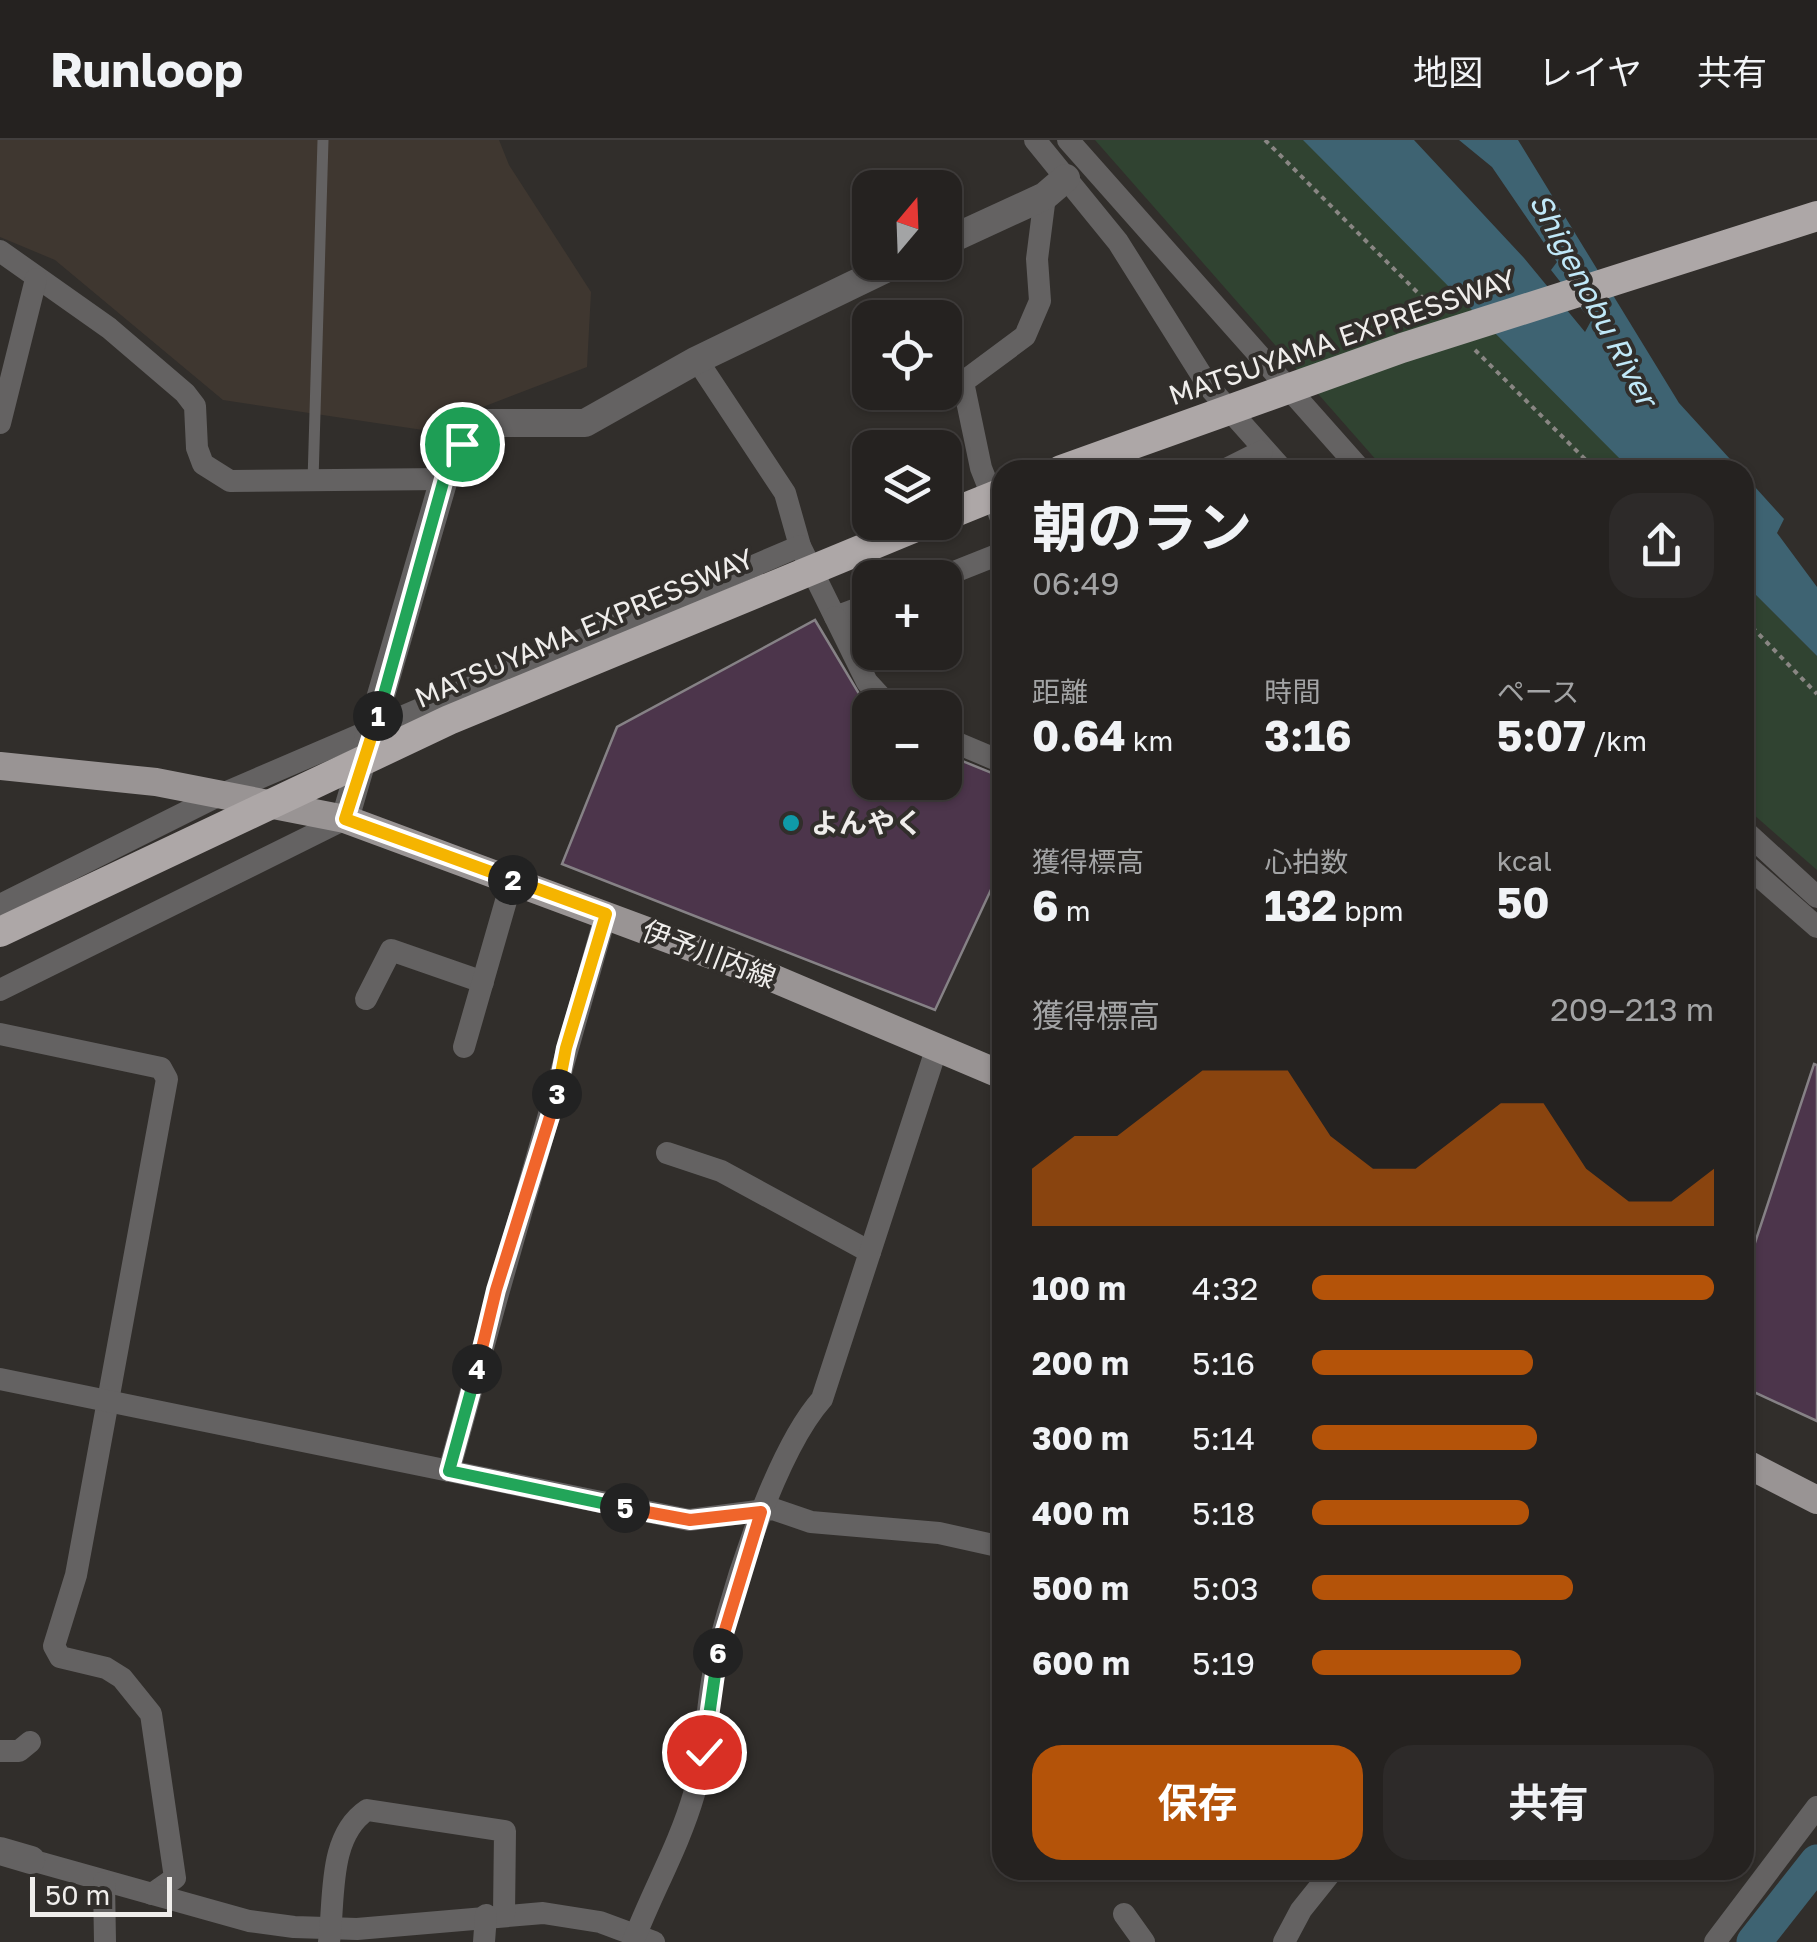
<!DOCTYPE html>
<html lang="ja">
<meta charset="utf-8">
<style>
:root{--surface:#252220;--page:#2d2a29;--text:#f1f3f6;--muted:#a3a4a5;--line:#423f3e;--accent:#b45309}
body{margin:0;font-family:"Golos Text","Noto Sans JP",sans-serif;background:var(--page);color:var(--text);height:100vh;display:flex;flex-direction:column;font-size:38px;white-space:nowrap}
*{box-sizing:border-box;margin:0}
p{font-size:32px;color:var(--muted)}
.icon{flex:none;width:55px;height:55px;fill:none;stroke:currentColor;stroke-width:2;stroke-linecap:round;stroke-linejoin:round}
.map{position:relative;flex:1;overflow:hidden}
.details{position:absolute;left:992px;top:320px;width:762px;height:1420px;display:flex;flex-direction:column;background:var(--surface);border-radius:30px;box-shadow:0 2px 8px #0004,0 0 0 2px var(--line)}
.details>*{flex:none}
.needle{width:65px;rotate:19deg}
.controls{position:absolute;left:852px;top:30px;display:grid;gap:20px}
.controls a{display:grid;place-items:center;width:110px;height:110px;border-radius:20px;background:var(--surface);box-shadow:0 2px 8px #0004,0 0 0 2px var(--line);font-size:50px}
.scale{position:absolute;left:30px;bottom:25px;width:142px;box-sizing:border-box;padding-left:10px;border:5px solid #efedeb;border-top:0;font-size:28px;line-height:35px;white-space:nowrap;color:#efedeb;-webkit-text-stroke:8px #312e2b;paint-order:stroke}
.pin{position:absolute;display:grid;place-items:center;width:85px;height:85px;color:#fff;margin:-42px;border:5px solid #fff;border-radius:50%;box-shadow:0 2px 10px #0007}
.km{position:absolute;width:50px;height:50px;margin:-25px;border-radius:50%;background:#222;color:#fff;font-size:28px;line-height:50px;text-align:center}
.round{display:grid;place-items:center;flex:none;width:105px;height:105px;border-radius:30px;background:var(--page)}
.head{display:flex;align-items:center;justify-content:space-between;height:170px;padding:0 40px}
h1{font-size:55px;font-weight:700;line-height:75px}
.stats{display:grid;grid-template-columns:repeat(3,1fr);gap:15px;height:170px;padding:10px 40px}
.stats div{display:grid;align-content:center}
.stats b{font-size:42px;font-weight:700}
.stats small{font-size:28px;font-weight:400}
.stats p{font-size:28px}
.chart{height:280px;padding:20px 40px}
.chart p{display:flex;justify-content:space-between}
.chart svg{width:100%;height:180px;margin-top:10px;fill:var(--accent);opacity:.7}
.button{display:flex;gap:20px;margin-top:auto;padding:20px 40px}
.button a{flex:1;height:115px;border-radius:30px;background:var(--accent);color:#fff;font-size:40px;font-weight:700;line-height:115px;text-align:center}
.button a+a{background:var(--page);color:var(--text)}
ul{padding:0 40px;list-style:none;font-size:32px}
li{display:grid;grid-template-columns:160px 120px 1fr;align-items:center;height:75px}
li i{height:25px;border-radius:12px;background:var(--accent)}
header{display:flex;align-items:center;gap:60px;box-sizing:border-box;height:140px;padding:0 50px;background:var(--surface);border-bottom:2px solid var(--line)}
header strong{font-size:48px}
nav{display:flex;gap:55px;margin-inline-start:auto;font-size:35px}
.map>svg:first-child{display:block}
.built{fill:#3f3730}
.green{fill:#304331}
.water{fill:#3e6372}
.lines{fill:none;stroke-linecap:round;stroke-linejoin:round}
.river{stroke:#3e6372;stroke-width:35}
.building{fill:#4c354b;stroke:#868286;stroke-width:2.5}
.path{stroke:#898683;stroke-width:4;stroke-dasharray:5 5;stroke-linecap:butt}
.service{stroke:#646262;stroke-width:11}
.minor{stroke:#646262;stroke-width:22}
.tertiary{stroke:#646262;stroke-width:28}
.primary{stroke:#999494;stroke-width:28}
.motorway{stroke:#ada7a7;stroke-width:30}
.split-1-casing{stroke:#fff;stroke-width:20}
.split-2-casing{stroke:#fff;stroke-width:20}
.split-3-casing{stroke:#fff;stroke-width:20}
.split-4-casing{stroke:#fff;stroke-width:20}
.split-5-casing{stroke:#fff;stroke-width:20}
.split-6-casing{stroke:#fff;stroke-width:20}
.split-7-casing{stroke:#fff;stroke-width:20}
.split-1{stroke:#22a559;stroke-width:12}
.split-2{stroke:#f5b400;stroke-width:12}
.split-3{stroke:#f5b400;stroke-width:12}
.split-4{stroke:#f0652b;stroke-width:12}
.split-5{stroke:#22a559;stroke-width:12}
.split-6{stroke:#f0652b;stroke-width:12}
.split-7{stroke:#22a559;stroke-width:12}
.culture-dot{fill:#0f9aa8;stroke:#312e2b;stroke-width:4}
.labels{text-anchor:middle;stroke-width:8;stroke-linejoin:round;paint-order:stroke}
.street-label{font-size:28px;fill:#efedeb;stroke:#312e2b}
.poi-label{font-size:28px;font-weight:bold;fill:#efedeb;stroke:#312e2b;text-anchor:start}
.water-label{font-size:30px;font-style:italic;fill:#c0e8f8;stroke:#312e2b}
</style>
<header>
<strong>Runloop</strong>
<nav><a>地図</a><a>レイヤ</a><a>共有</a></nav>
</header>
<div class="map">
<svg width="1817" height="1802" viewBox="0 0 1817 1802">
<rect width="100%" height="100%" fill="#312e2b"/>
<polygon class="built" points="0,0 499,0 509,25 591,152 587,227 423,290 223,260 55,120 0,97"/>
<g class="green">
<polygon points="1095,0 1305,0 1633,330 1385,330"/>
<polygon points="1745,444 1817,516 1817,730 1745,667"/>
</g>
<g class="water">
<polygon points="1303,0 1414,0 1524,118 1585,192 1591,181 1551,130 1557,122 1492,27 1459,0 1518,0 1679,263 1740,330 1631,330"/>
<polygon points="1745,336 1784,379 1777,393 1817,447 1817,516 1745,444"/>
</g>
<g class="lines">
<polyline class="river" points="1754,1802 1817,1722"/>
</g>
<g class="building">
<polygon points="815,480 870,572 870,642 945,642 945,614 1002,637 1002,726 935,870 562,724 617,587"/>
<polygon points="1814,924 1817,925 1817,1281 1745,1248 1745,1133"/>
</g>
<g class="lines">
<g class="path">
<polyline points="1265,0 1436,171"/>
<polyline points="1475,210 1596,330"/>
<polyline points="1745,480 1817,554"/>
</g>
<polyline class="service" points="313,341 323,0"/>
<g class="minor">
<polyline points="1035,0 1118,102 1209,247 1283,330"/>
<polyline points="1068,0 1361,330"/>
<polyline points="0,111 109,188 185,253 195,266 197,308 203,324 230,341 444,339"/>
<polyline points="697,220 785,353 800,406 835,477 870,464"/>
<polyline points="0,283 36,139"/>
<polyline points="1224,330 1262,311"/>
<polyline points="1002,381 981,328 963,242 1025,196 1040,161 1037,119 1045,56"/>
<polyline points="939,438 1002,413"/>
<polyline points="835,477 867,542 891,568"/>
<polyline points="945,598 1002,622"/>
<polyline points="1745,691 1817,757"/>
<polyline points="1745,724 1817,787"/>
<polyline points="0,765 222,654 800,406"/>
<polyline points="0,850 345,679"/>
<polyline points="366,859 391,810 483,842"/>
<polyline points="0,894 161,928 167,939 76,1435 54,1506 60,1517 106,1528 122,1538 151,1574 175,1738 152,1754"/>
<polyline points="464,907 512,740"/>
<polyline points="667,1013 721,1031 870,1112"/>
<polyline points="0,1239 689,1380 773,1369 811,1382 939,1393 1002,1407"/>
<path d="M 449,1331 C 500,1145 552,960 606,774"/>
<polyline points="0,1611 19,1611 30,1602"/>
<polyline points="31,1720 249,1781 294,1787 357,1789 543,1773 600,1782 654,1802"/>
<polyline points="104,1742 105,1802"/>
<polyline points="1124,1774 1144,1802"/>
<path d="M 329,1802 C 335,1760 327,1697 367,1670 L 505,1691 L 504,1774"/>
<polyline points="484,1802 486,1775"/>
<path d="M 633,1802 C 652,1752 679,1706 694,1654 C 705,1616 706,1579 712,1541 C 724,1469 774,1313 822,1259 L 937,907"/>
<polyline points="1284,1802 1301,1770 1333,1730"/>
<polyline points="1715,1802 1817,1667"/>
</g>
<g class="tertiary">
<polyline points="945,102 1045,56 1066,38"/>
<polyline points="345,679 444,339 474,288 486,283 585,283 697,220 900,122"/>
<polyline points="0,1711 31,1720"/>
</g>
<g class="primary">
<polyline points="0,626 156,642 345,679 763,834 1002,935"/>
<polyline points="1745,1323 1817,1360"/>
</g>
<g class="motorway">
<polyline points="1061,330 1402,208 1817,76"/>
<polyline points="945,376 1002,353"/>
<polyline points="0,792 449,580 928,382"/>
</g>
</g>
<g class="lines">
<defs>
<polyline id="split-1" points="378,576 444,339 462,304"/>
<polyline id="split-2" points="378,576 345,679 513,740"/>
<polyline id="split-3" points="513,740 606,774 566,908 557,954"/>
<polyline id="split-4" points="477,1229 496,1150 557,954"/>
<polyline id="split-5" points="477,1229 449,1331 625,1368"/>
<polyline id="split-6" points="625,1368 690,1380 761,1372 718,1513"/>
<polyline id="split-7" points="704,1612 718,1513"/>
</defs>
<use href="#split-1" class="split-1-casing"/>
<use href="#split-2" class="split-2-casing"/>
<use href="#split-3" class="split-3-casing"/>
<use href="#split-4" class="split-4-casing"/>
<use href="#split-5" class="split-5-casing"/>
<use href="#split-6" class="split-6-casing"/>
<use href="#split-7" class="split-7-casing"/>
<use href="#split-1" class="split-1"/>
<use href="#split-2" class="split-2"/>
<use href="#split-3" class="split-3"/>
<use href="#split-4" class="split-4"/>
<use href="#split-5" class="split-5"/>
<use href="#split-6" class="split-6"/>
<use href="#split-7" class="split-7"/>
</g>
<circle class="culture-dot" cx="791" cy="683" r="10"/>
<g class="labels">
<g class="street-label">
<text transform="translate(1342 197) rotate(-19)" y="10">MATSUYAMA EXPRESSWAY</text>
<text transform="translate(584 488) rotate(-23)" y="10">MATSUYAMA EXPRESSWAY</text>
<text transform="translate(709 814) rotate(21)" y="10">伊予川内線</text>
</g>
<g class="poi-label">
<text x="811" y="693">よんやく</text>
</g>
<g class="water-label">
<text transform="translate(1593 160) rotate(62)" y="10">Shigenobu River</text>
</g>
</g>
</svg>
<div class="controls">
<a><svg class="needle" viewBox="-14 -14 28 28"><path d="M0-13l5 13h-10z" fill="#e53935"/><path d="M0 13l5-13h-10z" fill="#a3a4a5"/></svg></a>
<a><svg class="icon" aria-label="locate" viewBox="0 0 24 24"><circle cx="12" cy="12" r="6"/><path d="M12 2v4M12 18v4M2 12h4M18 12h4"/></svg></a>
<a><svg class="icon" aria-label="layers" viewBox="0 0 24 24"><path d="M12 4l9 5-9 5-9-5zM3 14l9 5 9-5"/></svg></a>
<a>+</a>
<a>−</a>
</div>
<div class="scale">50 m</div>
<div class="pin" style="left:462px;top:304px;background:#1e9e55"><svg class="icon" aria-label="arrive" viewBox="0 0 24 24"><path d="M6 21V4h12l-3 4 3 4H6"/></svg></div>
<div class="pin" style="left:704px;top:1612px;background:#d93025"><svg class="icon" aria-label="check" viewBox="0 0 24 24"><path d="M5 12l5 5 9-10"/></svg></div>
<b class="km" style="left:378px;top:576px">1</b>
<b class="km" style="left:513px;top:740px">2</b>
<b class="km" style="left:557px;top:954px">3</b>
<b class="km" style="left:477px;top:1229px">4</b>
<b class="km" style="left:625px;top:1368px">5</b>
<b class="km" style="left:718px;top:1513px">6</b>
<section class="details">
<div class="head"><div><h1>朝のラン</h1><p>06:49</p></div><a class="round"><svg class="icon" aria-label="share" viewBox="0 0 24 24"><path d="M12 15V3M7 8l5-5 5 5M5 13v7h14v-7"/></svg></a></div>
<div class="stats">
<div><p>距離</p><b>0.64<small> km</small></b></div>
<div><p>時間</p><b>3:16</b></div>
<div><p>ペース</p><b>5:07<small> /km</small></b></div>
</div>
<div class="stats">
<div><p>獲得標高</p><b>6<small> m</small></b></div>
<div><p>心拍数</p><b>132<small> bpm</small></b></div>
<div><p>kcal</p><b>50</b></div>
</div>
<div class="chart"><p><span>獲得標高</span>209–213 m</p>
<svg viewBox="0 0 160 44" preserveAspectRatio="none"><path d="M0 44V30L10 22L20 22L30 14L40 6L50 6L60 6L70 22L80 30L90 30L100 22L110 14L120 14L130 30L140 38L150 38L160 30V44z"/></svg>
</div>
<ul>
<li><b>100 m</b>4:32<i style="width:100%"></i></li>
<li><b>200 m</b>5:16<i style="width:55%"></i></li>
<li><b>300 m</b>5:14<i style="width:56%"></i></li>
<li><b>400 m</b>5:18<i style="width:54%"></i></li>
<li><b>500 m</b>5:03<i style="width:65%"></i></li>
<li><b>600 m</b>5:19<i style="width:52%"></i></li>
</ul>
<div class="button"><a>保存</a><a>共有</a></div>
</section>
</div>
